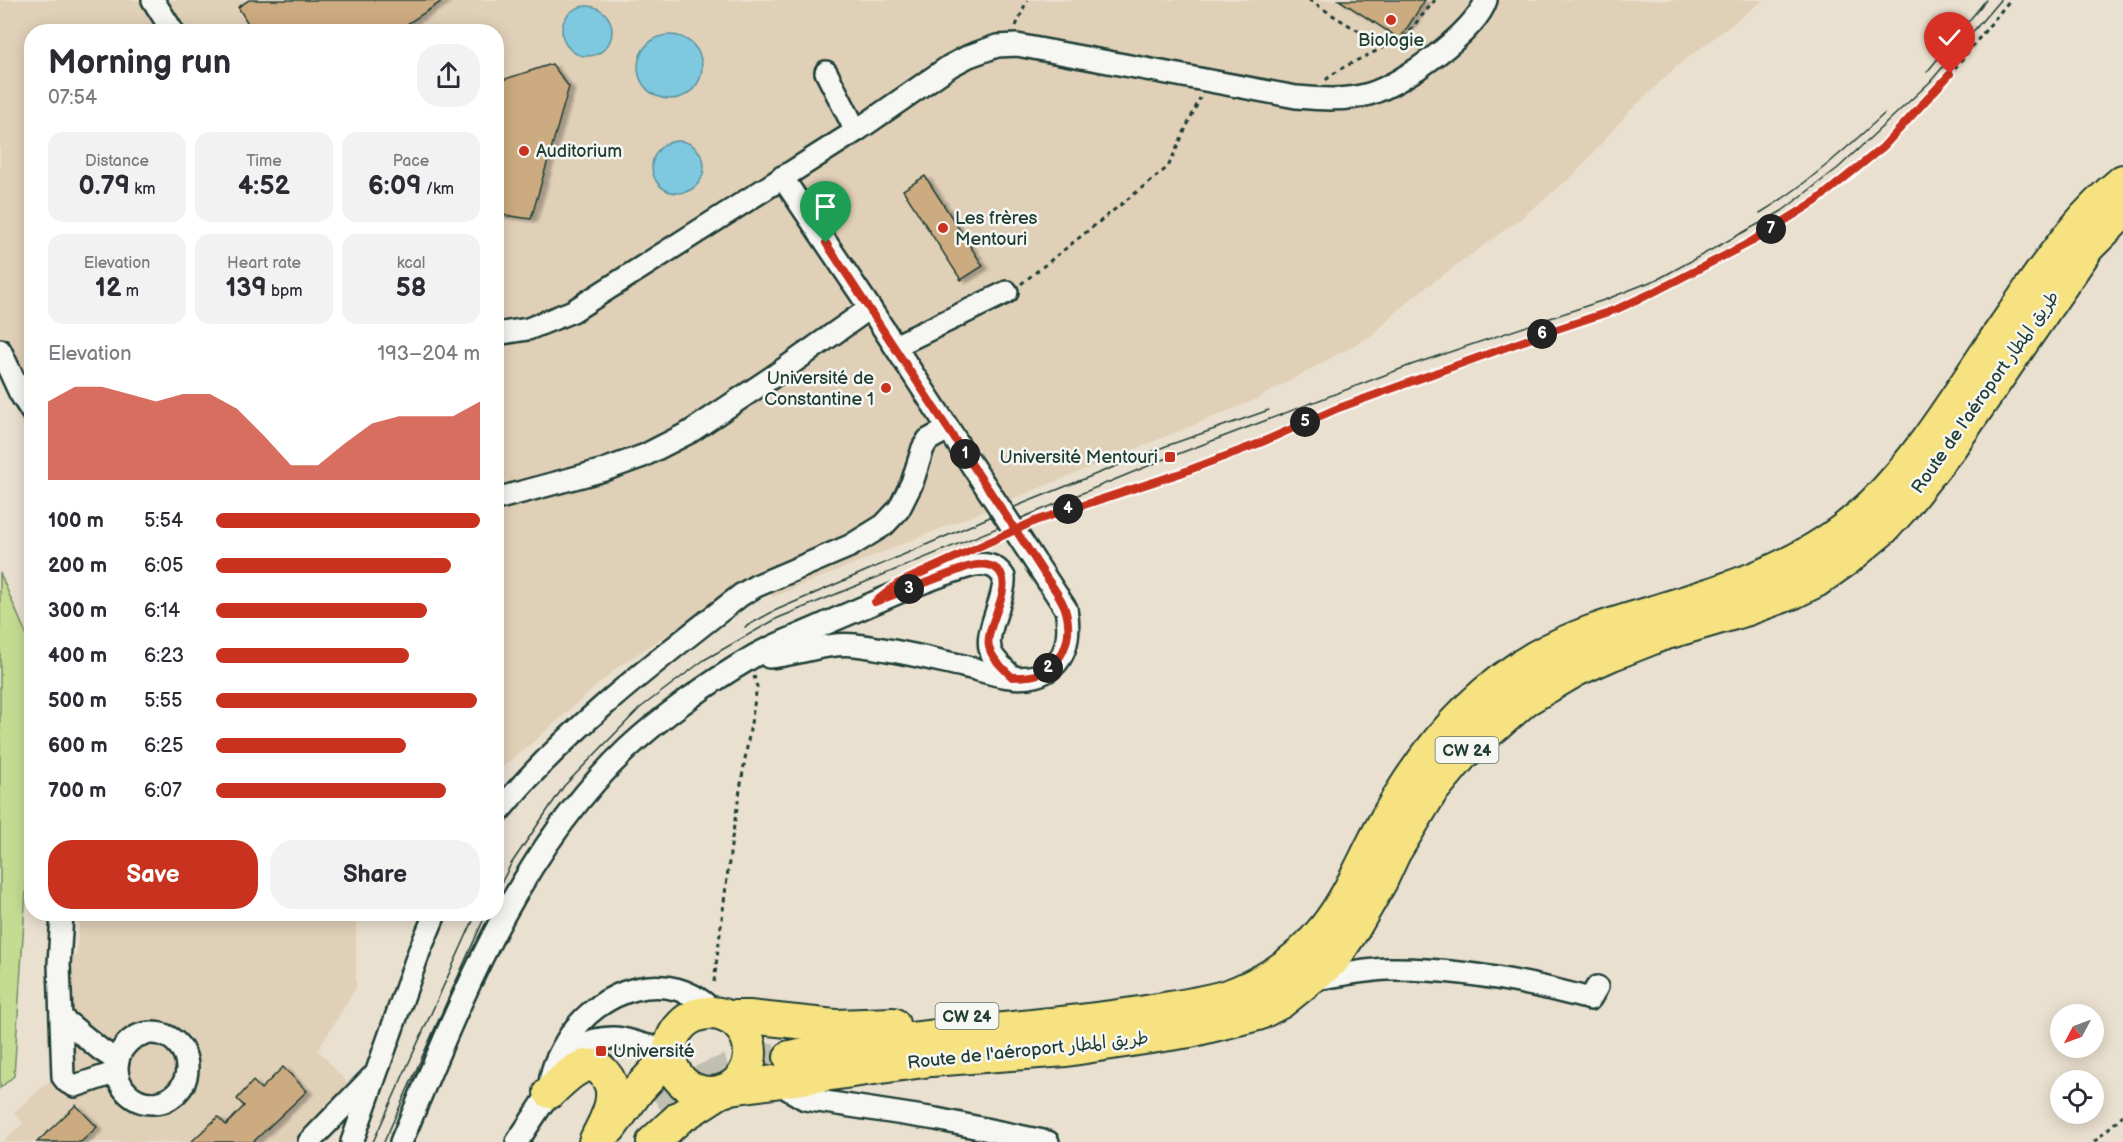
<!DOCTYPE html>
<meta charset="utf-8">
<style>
:root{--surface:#fff;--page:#f2f2f3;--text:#2b2b33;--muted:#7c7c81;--accent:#c8321e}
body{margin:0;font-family:"Balsamiq Sans","Playpen Sans Arabic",sans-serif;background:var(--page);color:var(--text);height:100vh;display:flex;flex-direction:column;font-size:22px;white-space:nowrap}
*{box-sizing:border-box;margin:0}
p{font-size:20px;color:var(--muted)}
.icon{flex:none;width:33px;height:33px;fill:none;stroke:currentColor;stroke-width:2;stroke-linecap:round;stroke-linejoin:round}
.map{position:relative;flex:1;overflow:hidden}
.details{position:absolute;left:24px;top:24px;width:480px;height:897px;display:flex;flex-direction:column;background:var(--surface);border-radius:24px;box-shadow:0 3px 15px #0003}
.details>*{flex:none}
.needle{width:39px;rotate:229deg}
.buttons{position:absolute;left:2050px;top:1004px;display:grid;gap:12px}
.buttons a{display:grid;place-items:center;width:54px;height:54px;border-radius:50%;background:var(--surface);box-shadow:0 3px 15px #0003;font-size:30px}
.pin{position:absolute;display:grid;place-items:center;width:51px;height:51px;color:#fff;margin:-62px -26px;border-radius:50% 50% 50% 0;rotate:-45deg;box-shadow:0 0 6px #0007}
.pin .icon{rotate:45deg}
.km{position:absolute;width:30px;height:30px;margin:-15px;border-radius:50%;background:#222;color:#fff;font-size:16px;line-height:30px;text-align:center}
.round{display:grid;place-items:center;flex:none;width:63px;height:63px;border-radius:24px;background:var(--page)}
.headline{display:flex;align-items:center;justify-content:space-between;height:102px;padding:0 24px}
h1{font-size:33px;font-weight:600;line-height:45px}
.metrics{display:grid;grid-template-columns:repeat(3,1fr);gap:9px;height:102px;padding:6px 24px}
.metrics div{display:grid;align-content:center;border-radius:15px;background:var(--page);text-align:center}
.metrics b{font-size:26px;font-weight:600}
.metrics small{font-size:16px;font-weight:400}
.metrics p{font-size:16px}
.chart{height:168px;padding:12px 24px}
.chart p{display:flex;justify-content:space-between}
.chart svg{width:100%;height:108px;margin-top:6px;fill:var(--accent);opacity:.7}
.cta{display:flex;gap:12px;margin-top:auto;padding:12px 24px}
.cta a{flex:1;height:69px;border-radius:24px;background:var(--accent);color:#fff;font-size:24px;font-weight:600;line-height:69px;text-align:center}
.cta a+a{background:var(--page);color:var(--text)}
ul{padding:0 24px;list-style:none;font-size:20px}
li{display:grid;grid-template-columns:96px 72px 1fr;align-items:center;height:45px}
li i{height:15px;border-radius:8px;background:var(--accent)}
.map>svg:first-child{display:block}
.built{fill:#e1d0b8}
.green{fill:#c4dc92;stroke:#728c63;stroke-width:1.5}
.water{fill:#7fc9e0;stroke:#59919b;stroke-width:1.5}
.building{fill:#cdab80;stroke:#1f3d34;stroke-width:1.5;filter:url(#shadow)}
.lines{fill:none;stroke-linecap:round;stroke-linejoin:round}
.highway-tunnel{stroke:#c1bfb1;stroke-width:32;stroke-dasharray:32 16;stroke-linecap:butt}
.minor-casing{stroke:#1f3d34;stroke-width:26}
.highway-casing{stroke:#1f3d34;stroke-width:36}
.path{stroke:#1f3d34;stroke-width:3;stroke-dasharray:4.5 4.5;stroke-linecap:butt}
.minor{stroke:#f6f6f2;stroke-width:21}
.highway{stroke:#f6e281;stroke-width:32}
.tram{stroke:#1f3d34;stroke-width:1.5}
.minor-bridge-casing{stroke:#1f3d34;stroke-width:26;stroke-linecap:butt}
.minor-bridge{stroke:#f6f6f2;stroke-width:21}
.route-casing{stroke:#fff;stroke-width:12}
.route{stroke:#c8321e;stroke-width:8}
.poi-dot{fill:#c8321e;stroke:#f6f6f2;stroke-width:2}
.labels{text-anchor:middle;stroke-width:5;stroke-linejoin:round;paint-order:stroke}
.shield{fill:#f6f6f2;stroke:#60746d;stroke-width:1.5}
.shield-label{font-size:16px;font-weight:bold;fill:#1f3d34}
.poi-label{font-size:18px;fill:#1f3d34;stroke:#f6f6f2;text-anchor:start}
.street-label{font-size:18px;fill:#1f3d34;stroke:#f6f6f2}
</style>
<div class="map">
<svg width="2123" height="1142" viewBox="0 0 2123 1142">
<defs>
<filter id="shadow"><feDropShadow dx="5.5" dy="3" stdDeviation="1.5" flood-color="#0004"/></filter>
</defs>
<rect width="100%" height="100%" fill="#eae0d0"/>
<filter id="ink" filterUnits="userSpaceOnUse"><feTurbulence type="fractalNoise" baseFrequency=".0167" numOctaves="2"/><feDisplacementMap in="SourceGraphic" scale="12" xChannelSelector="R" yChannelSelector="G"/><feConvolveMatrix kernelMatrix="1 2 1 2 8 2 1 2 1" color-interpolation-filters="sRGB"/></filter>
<g filter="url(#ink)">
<g class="built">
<polygon points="0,0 1764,0 1677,66 1626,115 1576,173 1520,219 1410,299 1373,335 1255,400 773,597 751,582 737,588 618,667 531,744 497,771 496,32 32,32 31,444 0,377"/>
<polygon points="80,914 356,914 356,988 318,1050 350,1086 325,1110 331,1117 320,1142 3,1142 23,1123 14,1112 53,1078 50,958 76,956"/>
</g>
<polygon class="green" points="0,573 32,648 31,812 14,1076 0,1088"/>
<g class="water">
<circle cx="587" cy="31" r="25"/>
<circle cx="670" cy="67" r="32"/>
<circle cx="678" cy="167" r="26"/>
</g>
<g class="building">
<polygon points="249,0 444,0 395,32 253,32 238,7"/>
<polygon points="1339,0 1425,0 1400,39"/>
<polygon points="552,64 569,87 531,219 496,214 496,82"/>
<polygon points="925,176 983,266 961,280 903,190"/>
<polygon points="283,1067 307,1091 253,1142 191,1142 218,1117 226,1125 244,1106 237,1099 253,1081 261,1089"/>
<polygon points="76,1105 97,1127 81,1142 37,1142"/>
</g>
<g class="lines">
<path class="highway-tunnel" d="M 659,1107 C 702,1077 738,1062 790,1057"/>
<defs>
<g id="minor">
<polyline points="153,0 173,32"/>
<polyline points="826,72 856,131"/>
<polyline points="782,177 870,308 956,440"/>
<path d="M 496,334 L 528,329 L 573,311 L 856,131 L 950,66 L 969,56 L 997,46 L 1017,45 L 1296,97 C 1320,99 1346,101 1369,94 C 1401,85 1476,32 1486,0"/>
<polyline points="895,346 1007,292"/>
<polyline points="0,350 20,393 32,412"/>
<polyline points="496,499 604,470 643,456 690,432 771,378 870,308"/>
<path d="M 769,657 C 797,655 826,642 855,645 C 891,649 927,658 963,666 C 985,671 1012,682 1035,676 C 1067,667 1071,636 1066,609"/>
<path d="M 496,815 C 564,731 656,661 741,595 L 756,586 L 850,546 L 884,525 L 899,509 L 912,483 L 923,448 L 928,440 L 948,429"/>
<polyline points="62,914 59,964 63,1077 67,1082 75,1086 117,1072"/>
<path d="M 1310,980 C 1335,976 1362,970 1388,969 C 1455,968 1525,981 1590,999 L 1597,987"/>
<polyline points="62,1018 101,1050 118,1061"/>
<circle cx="152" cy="1068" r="35"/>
<polyline points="783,1082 788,1089 805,1099 936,1119 1048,1142"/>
<path d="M 550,1092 C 549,1072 557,1057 567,1040 C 598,989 670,964 715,1013"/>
<polyline points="309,1142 371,1078"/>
<polyline points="352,1142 419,952 435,914"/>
<path d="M 401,1142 C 460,1003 516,854 628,748 C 661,717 710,682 749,659 C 773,644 802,635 827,623 C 855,611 883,599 911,587 C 932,579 953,570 975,565 C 988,563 997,566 1004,577 C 1006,601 980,636 993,656 C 998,664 1006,670 1012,677"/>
<path d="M 517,1142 C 528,1125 539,1109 550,1092 C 559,1077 568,1057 582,1046 C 590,1040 602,1038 613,1038 C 633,1038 650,1052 671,1046"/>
</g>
<g id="highway">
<circle cx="710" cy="1053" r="40"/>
<polyline points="727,1017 749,1017 835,1026 893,1024"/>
<path d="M 790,1057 C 877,1041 965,1033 1052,1024 C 1092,1020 1131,1015 1170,1008 C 1193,1004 1215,1001 1236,993 C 1271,979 1302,957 1325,928 C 1348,899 1362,864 1379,832 C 1416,762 1466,697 1536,657 C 1571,637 1609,625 1647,614 C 1731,588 1810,567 1874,503 C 1920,457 1954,401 1991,346 C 2003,328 2017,309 2029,290 C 2057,250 2085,212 2123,181"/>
<polyline points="731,1088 931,1060 1066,1050 1190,1031 1258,1014 1281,1002 1333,960 1354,928 1381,881 1394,853 1431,792 1462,755 1525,700 1576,670 1612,654 1660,635 1745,610 1794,592 1816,581 1847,559 1883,529 1902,508 1951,446 2088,247 2123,212"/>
<path d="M 550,1092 C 563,1080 587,1052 604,1073 C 610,1080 613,1089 612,1098 C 611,1114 601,1128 595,1142"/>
<polyline points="610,1128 638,1090 670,1055"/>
<polyline points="653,1142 679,1118 718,1093"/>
</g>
</defs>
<use href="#minor" class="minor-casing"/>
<use href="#highway" class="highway-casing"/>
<g class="path">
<path d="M 1309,0 C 1324,9 1376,45 1390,44 C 1396,44 1402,39 1406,35 L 1435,0"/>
<polyline points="1016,26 1027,0"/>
<path d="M 1326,80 C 1338,67 1371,55 1389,44"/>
<polyline points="1021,284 1168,167 1200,98"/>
<polyline points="1030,523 1181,473 1260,443 1336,409 1554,330 1617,309 1652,293 1749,243 1816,200 1883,147 1950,74 2010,0"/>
<polyline points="981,545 997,538"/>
<polyline points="714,982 732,838 757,687 754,676"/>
<polyline points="2094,1142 2123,1115"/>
</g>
<use href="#minor" class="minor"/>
<use href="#highway" class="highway"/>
<g class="tram">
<polyline points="1927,72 1986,0"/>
<path d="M 1760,213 C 1804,187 1847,148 1884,114"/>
<polyline points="745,627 774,611 997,514 1166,446 1269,410"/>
<polyline points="496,893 511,864 564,786 640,708 704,660 778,618 1170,457 1411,365 1607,299 1660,278 1782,211 1838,168 1930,82 2000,0"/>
<polyline points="373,1142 476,914"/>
<polyline points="384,1142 486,914"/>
</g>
<defs>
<polyline id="minor-bridge" points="956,441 1066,609"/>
</defs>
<use href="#minor-bridge" class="minor-bridge-casing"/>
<use href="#minor-bridge" class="minor-bridge"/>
</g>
</g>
<g class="lines" filter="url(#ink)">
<defs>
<path id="route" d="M 826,243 L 948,429 L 956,441 C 985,484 1015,528 1043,572 C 1050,584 1063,598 1066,612 C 1073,637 1063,667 1035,675 C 1028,677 1019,677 1012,677 C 1004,669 992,659 989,647 C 984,626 1016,587 998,570 C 989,562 977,564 967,567 L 875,602 L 897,584 L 1035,521 L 1181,473 L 1260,443 L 1336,409 L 1554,330 L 1617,309 L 1652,293 L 1749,243 L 1816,201 L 1883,147 L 1950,74"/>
</defs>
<use href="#route" class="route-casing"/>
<use href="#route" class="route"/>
</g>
<g class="poi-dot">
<circle cx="1391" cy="20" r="6"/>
<circle cx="524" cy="151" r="6"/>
<circle cx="943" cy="228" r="6"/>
<circle cx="886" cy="388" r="6"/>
<rect x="1164" y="451" width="12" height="12" rx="3"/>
<rect x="595" y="1045" width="12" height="12" rx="3"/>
</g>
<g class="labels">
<g class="shield">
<rect x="1435.5" y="737" width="63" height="26" rx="4.5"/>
<rect x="935.5" y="1003" width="63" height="26" rx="4.5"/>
</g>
<g class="shield-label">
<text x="1467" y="756">CW 24</text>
<text x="967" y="1022">CW 24</text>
</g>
<g class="poi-label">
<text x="1391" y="46" text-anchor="middle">Biologie</text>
<text x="536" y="157">Auditorium</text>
<text x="955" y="224">Les frères<tspan x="955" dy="21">Mentouri</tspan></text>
<text x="874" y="384" text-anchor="end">Université de<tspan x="874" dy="21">Constantine 1</tspan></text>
<text x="1158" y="463" text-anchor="end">Université Mentouri</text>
<text x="613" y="1057">Université</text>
</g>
<g class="street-label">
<text transform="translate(1985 392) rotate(-55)" y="6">Route de l'aéroport طريق المطار</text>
<text transform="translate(1028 1050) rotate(-6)" y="6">Route de l'aéroport طريق المطار</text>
</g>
</g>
</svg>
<div class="buttons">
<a><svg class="needle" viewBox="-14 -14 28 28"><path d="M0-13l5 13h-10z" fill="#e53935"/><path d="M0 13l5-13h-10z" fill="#7c7c81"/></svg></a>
<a><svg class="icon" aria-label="locate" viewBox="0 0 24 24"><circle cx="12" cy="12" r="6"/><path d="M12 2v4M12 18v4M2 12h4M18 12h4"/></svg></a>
</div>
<div class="pin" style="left:826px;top:243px;background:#1e9e55"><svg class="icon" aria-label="arrive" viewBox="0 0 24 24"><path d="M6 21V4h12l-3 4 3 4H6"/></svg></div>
<div class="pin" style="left:1950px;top:74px;background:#d93025"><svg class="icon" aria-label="check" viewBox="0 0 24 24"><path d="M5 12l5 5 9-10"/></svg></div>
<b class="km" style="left:965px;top:454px">1</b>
<b class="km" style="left:1048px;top:668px">2</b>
<b class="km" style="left:909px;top:589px">3</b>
<b class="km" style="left:1068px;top:509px">4</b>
<b class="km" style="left:1305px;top:422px">5</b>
<b class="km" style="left:1542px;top:334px">6</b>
<b class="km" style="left:1771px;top:229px">7</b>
<section class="details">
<div class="headline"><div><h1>Morning run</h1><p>07:54</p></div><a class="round"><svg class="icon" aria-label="share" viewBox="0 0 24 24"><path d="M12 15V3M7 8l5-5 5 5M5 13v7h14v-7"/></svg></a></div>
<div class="metrics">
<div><p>Distance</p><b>0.79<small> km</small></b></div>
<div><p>Time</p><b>4:52</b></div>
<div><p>Pace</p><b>6:09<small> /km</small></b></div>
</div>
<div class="metrics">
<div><p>Elevation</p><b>12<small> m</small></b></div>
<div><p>Heart rate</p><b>139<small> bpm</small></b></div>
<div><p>kcal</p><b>58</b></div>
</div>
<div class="chart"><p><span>Elevation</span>193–204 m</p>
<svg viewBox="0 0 160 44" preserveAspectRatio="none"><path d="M0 44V12L10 6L20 6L30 9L40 12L50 9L60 9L70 15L80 26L90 38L100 38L110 29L120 21L130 18L140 18L150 18L160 12V44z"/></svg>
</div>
<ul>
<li><b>100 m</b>5:54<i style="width:100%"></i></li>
<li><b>200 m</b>6:05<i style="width:89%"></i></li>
<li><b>300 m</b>6:14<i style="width:80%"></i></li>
<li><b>400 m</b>6:23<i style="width:73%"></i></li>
<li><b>500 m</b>5:55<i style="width:99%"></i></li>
<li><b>600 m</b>6:25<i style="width:72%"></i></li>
<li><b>700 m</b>6:07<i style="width:87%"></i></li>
</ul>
<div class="cta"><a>Save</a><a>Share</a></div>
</section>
</div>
